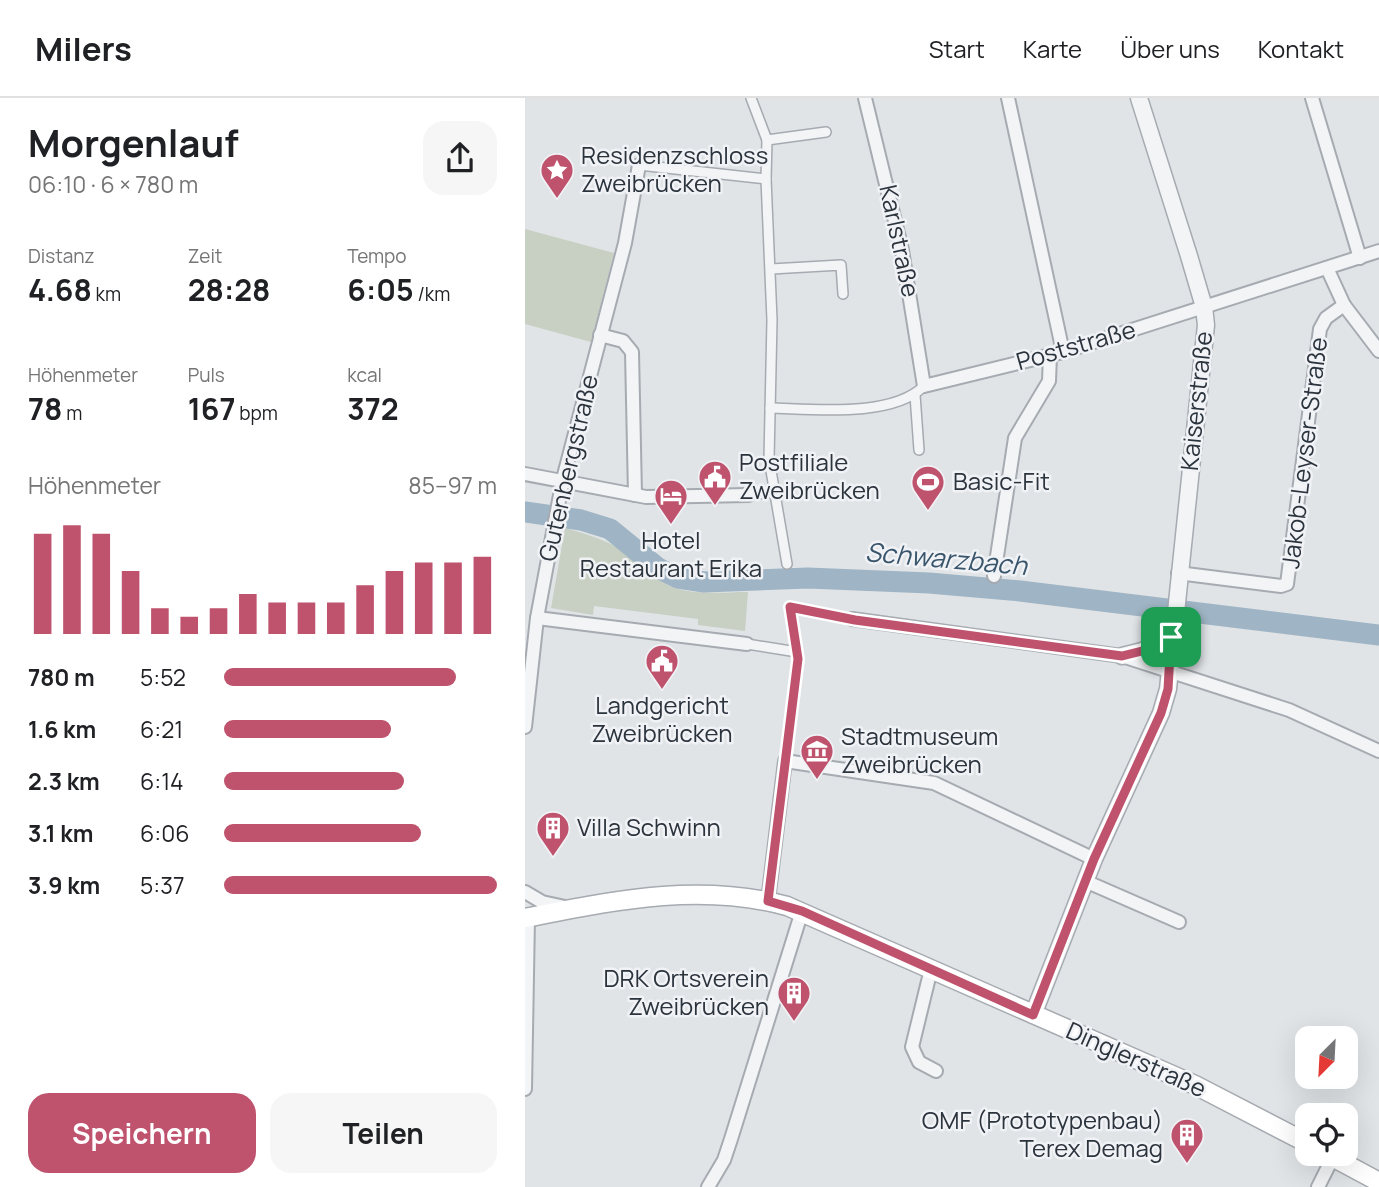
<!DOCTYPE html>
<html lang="de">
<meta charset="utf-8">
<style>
:root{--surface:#fff;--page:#f6f6f6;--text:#202124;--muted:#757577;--line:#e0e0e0;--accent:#bf536e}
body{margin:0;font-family:Manrope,sans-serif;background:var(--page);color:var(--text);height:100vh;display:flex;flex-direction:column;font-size:26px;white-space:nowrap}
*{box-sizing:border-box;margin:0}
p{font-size:23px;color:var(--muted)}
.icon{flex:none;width:38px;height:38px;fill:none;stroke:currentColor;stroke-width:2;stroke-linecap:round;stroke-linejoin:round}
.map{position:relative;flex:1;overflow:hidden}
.side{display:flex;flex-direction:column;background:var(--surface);width:525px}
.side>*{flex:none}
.needle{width:46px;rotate:204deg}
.controls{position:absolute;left:770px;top:928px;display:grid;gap:14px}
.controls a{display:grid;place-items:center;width:63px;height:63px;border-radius:14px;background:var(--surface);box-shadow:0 7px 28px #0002;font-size:35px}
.pin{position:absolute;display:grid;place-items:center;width:60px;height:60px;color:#fff;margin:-30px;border-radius:14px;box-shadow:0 4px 10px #0006}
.round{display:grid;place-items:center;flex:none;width:74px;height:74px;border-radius:21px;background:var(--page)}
.headline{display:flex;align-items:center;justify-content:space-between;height:119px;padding:0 28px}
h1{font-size:38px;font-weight:700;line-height:52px}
.figures{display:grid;grid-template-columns:repeat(3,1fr);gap:10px;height:119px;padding:7px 28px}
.figures div{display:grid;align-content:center}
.figures b{font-size:30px;font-weight:700}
.figures small{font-size:19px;font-weight:400}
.figures p{font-size:19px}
.chart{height:196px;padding:14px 28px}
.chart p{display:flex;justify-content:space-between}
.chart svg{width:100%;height:126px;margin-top:7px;stroke:var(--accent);stroke-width:6}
.cta{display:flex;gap:14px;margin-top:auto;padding:14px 28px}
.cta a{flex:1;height:80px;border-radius:21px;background:var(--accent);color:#fff;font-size:28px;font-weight:700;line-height:80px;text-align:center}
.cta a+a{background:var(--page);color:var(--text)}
ul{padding:0 28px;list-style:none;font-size:23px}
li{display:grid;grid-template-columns:112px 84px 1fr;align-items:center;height:52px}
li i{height:18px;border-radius:9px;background:var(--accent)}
header{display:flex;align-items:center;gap:42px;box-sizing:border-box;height:98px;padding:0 35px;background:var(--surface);border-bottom:2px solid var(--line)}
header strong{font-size:33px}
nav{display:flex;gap:38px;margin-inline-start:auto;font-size:24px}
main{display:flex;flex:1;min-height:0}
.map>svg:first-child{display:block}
.green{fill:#c7d0c2}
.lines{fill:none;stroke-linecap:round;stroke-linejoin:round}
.river{stroke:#9fb4c4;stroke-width:21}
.pedestrian-casing{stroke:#a6abb1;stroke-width:12}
.minor-casing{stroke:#a6abb1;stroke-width:16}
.tertiary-casing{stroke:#a6abb1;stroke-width:19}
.secondary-casing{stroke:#a6abb1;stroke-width:21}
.pedestrian{stroke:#f2f4f6;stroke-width:9}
.minor{stroke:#f2f4f6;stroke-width:12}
.tertiary{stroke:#f2f4f6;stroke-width:16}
.secondary{stroke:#fff;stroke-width:18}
.route-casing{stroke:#fff;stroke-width:14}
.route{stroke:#bf536e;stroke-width:9}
.labels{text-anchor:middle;stroke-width:5;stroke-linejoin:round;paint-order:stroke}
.poi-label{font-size:24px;fill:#2b333d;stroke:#f0f2f5;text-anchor:start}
.street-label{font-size:24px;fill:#2b333d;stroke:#f0f2f5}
.water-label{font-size:26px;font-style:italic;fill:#39556c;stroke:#f0f2f5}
</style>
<header>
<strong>Milers</strong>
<nav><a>Start</a><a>Karte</a><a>Über uns</a><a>Kontakt</a></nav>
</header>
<main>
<section class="side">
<div class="headline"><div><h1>Morgenlauf</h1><p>06:10 · 6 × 780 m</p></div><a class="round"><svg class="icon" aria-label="share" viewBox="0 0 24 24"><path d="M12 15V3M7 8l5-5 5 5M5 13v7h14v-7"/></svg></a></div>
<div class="figures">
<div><p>Distanz</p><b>4.68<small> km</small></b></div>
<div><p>Zeit</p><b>28:28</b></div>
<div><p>Tempo</p><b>6:05<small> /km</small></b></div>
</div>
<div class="figures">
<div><p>Höhenmeter</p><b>78<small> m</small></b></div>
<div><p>Puls</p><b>167<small> bpm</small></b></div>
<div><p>kcal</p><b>372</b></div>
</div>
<div class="chart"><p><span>Höhenmeter</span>85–97 m</p>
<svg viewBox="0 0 160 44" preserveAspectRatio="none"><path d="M5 44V9M15 44V6M25 44V9M35 44V22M45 44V35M55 44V38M65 44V35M75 44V30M85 44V33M95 44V33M105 44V33M115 44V27M125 44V22M135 44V19M145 44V19M155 44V17"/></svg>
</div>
<ul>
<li><b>780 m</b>5:52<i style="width:85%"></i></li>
<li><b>1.6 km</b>6:21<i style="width:61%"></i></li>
<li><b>2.3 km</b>6:14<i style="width:66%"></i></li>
<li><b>3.1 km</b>6:06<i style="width:72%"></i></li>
<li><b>3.9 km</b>5:37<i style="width:100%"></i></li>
</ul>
<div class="cta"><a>Speichern</a><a>Teilen</a></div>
</section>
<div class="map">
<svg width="854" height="1089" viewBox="0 0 854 1089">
<rect width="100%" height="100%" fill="#e0e4e7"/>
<g class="green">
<polygon points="0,131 89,155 66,244 0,226"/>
<path d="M 40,430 C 61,436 82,442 100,454 C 119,466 130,484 153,491 C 175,497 200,494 223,494 L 220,533 L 173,527 L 173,521 L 69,508 L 68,517 L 26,510 Z"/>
</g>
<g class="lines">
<polyline class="river" points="0,414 56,422 85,431 133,470 153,480 179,484 283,480 404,485 495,493 854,537"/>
<defs>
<g id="pedestrian">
<polyline points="226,0 242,42 241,81 247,222 244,361 262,466"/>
<polyline points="242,42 301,34"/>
<polyline points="114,67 241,81"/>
<polyline points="246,171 316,167 318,196"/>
<polyline points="390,297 394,352"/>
<path d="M 245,310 C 288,311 367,320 399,288"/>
<polyline points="224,397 251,394"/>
<polyline points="222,546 272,554"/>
<polyline points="260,663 273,561 265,509 327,521"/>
</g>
<g id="minor">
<polyline points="340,0 377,152 399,288 538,254 854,153"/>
<polyline points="483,0 538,254"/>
<polyline points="787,0 835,160"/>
<polyline points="802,170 819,207 854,253"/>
<polyline points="75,237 98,243 107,254 110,397"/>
<polyline points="0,376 121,399 224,397"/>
<polyline points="653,475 756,488 762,486 795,231 801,220 819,207"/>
<polyline points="469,478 490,340 524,283 525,257"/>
<polyline points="12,520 222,546"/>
<polyline points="327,521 597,558 764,612 854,653"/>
<polyline points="0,629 12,520 38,381 100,145 114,67"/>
<polyline points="560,783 654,824"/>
<polyline points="0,794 17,804 40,809"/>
<polyline points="243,803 260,663 409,685 569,761"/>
<polyline points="406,871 387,949 394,964 411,973"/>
<polyline points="0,991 3,820"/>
<polyline points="183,1089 199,1062 206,1041 277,813"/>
<polyline points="793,1089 808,1059"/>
</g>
<g id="tertiary">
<polyline points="597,558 617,553 646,539"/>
<polyline points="508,917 569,761 636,615 643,591 681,227 679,209 664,158 614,0"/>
</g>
<g id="secondary">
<path d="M 0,820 C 88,803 173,784 262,808 L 670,987 L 782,1045"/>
<polyline points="800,1055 854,1084"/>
</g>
</defs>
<use href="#pedestrian" class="pedestrian-casing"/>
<use href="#minor" class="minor-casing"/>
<use href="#tertiary" class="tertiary-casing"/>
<use href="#secondary" class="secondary-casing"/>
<use href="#pedestrian" class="pedestrian"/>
<use href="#minor" class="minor"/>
<use href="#tertiary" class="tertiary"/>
<use href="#secondary" class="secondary"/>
</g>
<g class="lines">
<defs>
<polygon id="route" points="265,509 330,522 597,558 617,553 646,539 643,591 636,615 569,761 508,917 277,813 243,803 273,561"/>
</defs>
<use href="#route" class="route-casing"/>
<use href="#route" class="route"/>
</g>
<defs>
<symbol id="sight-pin" viewBox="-11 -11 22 30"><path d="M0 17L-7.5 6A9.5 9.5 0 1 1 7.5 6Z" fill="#bf536e" stroke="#f0f2f5"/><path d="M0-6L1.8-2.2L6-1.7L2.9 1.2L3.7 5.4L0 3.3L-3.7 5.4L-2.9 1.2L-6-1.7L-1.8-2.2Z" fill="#fff"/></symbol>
<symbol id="civic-pin" viewBox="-11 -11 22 30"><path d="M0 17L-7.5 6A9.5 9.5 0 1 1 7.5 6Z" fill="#bf536e" stroke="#f0f2f5"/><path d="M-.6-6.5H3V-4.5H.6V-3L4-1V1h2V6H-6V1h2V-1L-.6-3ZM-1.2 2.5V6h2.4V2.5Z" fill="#fff"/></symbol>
<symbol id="stadium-pin" viewBox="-11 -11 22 30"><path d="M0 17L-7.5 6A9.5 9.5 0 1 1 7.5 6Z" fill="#bf536e" stroke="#f0f2f5"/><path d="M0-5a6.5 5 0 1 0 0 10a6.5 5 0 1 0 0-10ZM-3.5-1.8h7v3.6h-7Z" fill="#fff"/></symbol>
<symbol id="hotel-pin" viewBox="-11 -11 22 30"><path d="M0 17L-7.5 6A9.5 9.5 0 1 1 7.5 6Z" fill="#bf536e" stroke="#f0f2f5"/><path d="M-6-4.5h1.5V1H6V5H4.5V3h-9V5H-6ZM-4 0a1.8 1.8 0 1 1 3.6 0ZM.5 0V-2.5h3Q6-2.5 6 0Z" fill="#fff"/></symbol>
<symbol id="museum-pin" viewBox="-11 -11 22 30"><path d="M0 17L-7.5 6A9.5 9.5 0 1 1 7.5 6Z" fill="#bf536e" stroke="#f0f2f5"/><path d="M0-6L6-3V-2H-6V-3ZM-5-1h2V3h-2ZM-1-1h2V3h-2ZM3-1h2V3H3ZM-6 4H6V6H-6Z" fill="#fff"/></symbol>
<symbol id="building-pin" viewBox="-11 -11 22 30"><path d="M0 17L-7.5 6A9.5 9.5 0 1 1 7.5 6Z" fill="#bf536e" stroke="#f0f2f5"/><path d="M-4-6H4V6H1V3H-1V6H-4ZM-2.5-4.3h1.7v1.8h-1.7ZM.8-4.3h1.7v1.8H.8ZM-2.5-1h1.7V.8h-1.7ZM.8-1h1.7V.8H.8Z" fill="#fff"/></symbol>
</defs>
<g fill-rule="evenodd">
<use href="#sight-pin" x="13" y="53" width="38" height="52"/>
<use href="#civic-pin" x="171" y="360" width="38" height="52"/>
<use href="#stadium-pin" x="384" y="365" width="38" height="52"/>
<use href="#hotel-pin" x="127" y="379" width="38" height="52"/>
<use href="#civic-pin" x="118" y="544" width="38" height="52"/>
<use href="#museum-pin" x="273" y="634" width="38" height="52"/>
<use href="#building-pin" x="9" y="711" width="38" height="52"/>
<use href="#building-pin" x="250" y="876" width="38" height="52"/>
<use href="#building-pin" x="643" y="1018" width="38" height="52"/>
</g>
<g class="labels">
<g class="poi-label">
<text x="56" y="66">Residenzschloss<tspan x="56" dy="28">Zweibrücken</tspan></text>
<text x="214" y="373">Postfiliale<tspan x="214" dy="28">Zweibrücken</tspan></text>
<text x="428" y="392">Basic-Fit</text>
<text x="146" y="451" text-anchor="middle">Hotel<tspan x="146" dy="28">Restaurant Erika</tspan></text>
<text x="137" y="616" text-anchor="middle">Landgericht<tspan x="137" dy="28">Zweibrücken</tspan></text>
<text x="316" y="647">Stadtmuseum<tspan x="316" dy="28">Zweibrücken</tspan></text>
<text x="52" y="738">Villa Schwinn</text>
<text x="244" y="889" text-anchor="end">DRK Ortsverein<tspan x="244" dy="28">Zweibrücken</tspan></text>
<text x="638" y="1031" text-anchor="end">OMF (Prototypenbau)<tspan x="638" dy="28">Terex Demag</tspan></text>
</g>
<g class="street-label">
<text transform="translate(374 143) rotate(78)" y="8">Karlstraße</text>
<text transform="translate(551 248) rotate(-16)" y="8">Poststraße</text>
<text transform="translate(672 303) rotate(-84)" y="8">Kaiserstraße</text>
<text transform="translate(780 355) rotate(-83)" y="8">Jakob-Leyser-Straße</text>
<text transform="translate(44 370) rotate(-77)" y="8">Gutenbergstraße</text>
<text transform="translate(611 962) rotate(24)" y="8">Dinglerstraße</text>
</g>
<g class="water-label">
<text transform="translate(421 461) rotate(5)" y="9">Schwarzbach</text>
</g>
</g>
</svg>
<div class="controls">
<a><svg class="needle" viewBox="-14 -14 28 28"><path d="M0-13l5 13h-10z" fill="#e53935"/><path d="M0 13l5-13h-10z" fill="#757577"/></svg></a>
<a><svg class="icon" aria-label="locate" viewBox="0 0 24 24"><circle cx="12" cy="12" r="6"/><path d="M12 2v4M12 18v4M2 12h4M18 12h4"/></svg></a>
</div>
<div class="pin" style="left:646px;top:539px;background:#1e9e55"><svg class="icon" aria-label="arrive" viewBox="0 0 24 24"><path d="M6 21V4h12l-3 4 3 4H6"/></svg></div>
</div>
</main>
